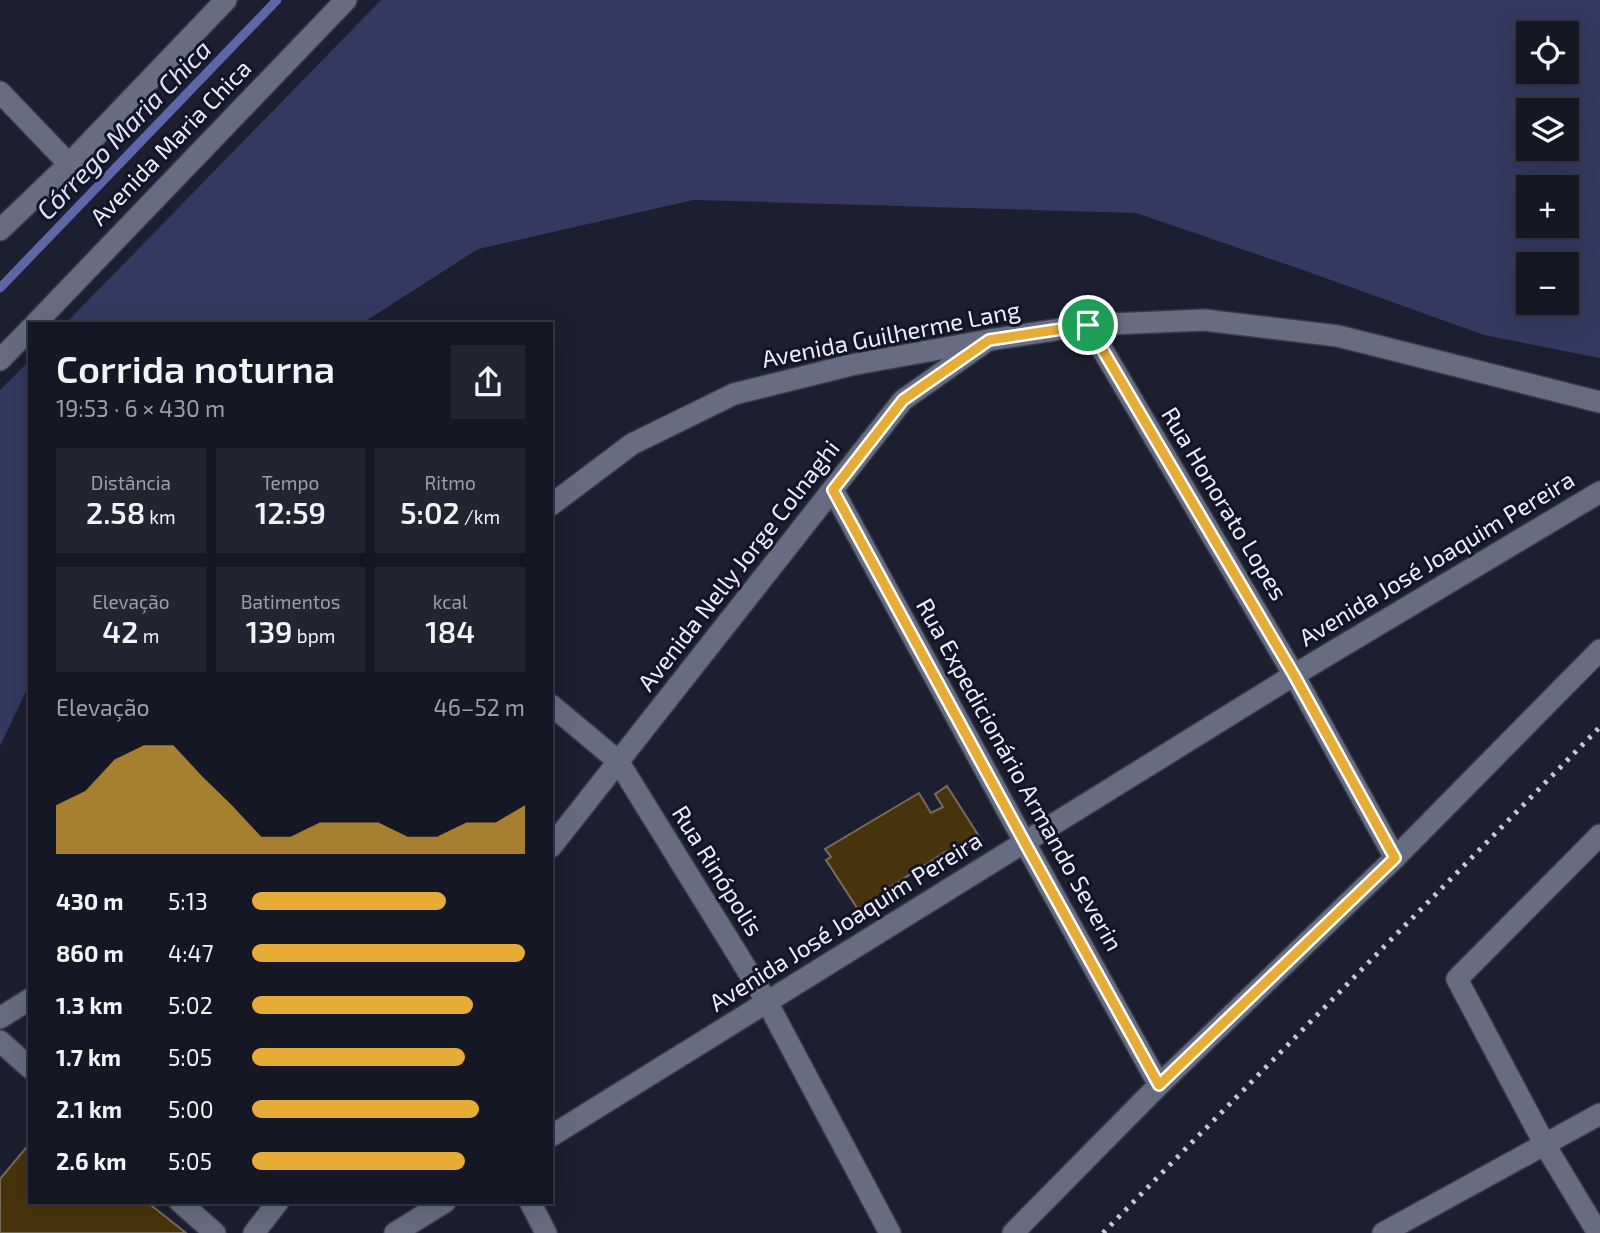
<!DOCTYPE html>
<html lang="pt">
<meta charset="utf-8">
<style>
:root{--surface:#151724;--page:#222431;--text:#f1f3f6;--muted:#9d9fa6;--line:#343641;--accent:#e6ac36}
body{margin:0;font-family:"Exo 2",sans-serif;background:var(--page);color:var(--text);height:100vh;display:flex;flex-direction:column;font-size:26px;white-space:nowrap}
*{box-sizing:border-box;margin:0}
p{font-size:23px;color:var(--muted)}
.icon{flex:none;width:38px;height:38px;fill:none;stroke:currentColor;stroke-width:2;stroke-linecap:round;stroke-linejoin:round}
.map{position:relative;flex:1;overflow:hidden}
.panel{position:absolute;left:28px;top:322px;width:525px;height:882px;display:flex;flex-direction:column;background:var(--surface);border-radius:0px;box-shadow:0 7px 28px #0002,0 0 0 2px var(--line)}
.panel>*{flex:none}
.fabs{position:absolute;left:1516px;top:21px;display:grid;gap:14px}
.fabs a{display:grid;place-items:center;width:63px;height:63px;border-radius:0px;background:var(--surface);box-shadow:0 7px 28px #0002,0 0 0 2px var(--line);font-size:35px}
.pin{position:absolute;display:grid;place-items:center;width:60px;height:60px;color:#fff;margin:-30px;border:4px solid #fff;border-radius:50%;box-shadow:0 2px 7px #0007}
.round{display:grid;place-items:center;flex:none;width:74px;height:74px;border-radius:0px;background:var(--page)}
.headline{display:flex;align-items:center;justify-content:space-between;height:119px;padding:0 28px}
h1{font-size:38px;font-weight:600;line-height:52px}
.stats{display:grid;grid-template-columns:repeat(3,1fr);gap:10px;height:119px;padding:7px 28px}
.stats div{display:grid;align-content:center;border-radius:0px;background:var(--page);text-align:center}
.stats b{font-size:30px;font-weight:600}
.stats small{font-size:19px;font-weight:400}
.stats p{font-size:19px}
.chart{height:196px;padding:14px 28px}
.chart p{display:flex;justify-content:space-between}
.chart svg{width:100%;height:126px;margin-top:7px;fill:var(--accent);opacity:.7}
ul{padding:0 28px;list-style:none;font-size:23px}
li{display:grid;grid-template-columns:112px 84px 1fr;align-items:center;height:52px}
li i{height:18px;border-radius:9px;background:var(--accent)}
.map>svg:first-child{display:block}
.green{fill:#333960;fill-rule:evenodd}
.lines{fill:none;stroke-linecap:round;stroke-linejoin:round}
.stream{stroke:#5d67a8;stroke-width:9}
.building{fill:#48340c;stroke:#786c59;stroke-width:2}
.minor-casing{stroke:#393b49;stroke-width:24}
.secondary-casing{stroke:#393b49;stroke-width:24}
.minor{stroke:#676c80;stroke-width:21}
.secondary{stroke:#676c80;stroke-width:21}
.rail{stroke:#c6c9d5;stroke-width:5;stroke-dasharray:3.5 7;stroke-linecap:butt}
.route-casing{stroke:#fff;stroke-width:14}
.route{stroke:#e6ac36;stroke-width:9}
.labels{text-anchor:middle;stroke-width:6;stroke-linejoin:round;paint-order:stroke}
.street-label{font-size:24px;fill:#eceffb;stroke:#131526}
.water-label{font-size:26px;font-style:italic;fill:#dee2f6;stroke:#131526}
</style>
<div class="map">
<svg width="1600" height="1233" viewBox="0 0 1600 1233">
<rect width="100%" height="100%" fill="#1c1f30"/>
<g class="green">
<path d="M 381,0 L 1600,0 L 1600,358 L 1484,335 L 1300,269 L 1136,213 L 693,200 L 478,249 L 361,324 L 65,324 ZM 1528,33 L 1566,33 L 1566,72 L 1528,72 ZM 1528,110 L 1566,110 L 1566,149 L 1528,149 ZM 1528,187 L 1566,187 L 1566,226 L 1528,226 ZM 1528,264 L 1566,264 L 1566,303 L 1528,303 Z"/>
<polygon points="30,360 30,683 0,746 0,390"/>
</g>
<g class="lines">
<polyline class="stream" points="0,288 277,0"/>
</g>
<g class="building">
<polygon points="947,786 982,841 971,845 951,858 947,851 884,891 886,898 861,914 826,860 831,857 825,849 919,793 931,813 943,807 935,794"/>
<polygon points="30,1143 30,1202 147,1202 186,1233 0,1233 0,1179"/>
</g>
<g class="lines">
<defs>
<g id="minor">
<polyline points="0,92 69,164"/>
<polyline points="1088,325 1294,675 1395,858"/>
<polyline points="833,490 1025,843 1159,1085"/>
<polyline points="551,505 632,444 734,394 851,365 989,340 1088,325 1204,320 1338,336 1600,402"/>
<polyline points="551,705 618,761 767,1002 890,1233"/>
<polyline points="551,847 903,400 984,343"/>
<polyline points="0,1018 30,999"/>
<polyline points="0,1041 30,1068"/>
<polyline points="551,1136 1294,675 1600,492"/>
<polyline points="180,1202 215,1233"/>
<polyline points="530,1202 546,1233"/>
<polyline points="254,1233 278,1202"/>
<polyline points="395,1233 445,1202"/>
<polyline points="1013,1233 1159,1085 1395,858 1600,650"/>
<polyline points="1383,1233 1600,1114"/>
<polyline points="1598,1233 1545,1145 1457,979 1600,835"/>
</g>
<g id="secondary">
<polyline points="0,230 69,164 226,0"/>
<polyline points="35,324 346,0"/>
<polyline points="0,360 30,329"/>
</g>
</defs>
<use href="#minor" class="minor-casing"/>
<use href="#secondary" class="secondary-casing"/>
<use href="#minor" class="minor"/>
<use href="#secondary" class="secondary"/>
<polyline class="rail" points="1103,1233 1600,727"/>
</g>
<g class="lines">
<defs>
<polygon id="route" points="1088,325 1294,675 1395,858 1159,1085 1025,843 833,490 903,400 989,340"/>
</defs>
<use href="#route" class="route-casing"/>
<use href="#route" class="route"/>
</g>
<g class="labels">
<g class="street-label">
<text transform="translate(171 143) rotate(-46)" y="8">Avenida Maria Chica</text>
<text transform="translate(891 335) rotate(-11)" y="8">Avenida Guilherme Lang</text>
<text transform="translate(1224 504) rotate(59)" y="8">Rua Honorato Lopes</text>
<text transform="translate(1437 559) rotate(-31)" y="8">Avenida José Joaquim Pereira</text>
<text transform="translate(739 566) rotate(-52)" y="8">Avenida Nelly Jorge Colnaghi</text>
<text transform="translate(1019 775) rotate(61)" y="8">Rua Expedicionário Armando Severin</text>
<text transform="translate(717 871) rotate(58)" y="8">Rua Rinópolis</text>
<text transform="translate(846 922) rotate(-32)" y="8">Avenida José Joaquim Pereira</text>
</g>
<g class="water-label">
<text transform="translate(124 130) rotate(-46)" y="9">Córrego Maria Chica</text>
</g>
</g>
</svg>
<div class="fabs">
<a><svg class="icon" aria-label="locate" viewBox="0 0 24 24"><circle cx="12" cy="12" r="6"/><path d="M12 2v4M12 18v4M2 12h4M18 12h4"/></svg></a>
<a><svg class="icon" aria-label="layers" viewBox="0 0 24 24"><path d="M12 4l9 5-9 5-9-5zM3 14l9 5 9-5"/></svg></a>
<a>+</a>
<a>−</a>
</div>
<div class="pin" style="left:1088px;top:325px;background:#1e9e55"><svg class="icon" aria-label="arrive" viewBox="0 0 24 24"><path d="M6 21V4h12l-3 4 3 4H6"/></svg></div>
<section class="panel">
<div class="headline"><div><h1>Corrida noturna</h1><p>19:53 · 6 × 430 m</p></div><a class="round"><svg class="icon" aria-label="share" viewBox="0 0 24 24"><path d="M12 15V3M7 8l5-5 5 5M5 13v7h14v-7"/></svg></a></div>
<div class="stats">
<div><p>Distância</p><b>2.58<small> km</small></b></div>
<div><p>Tempo</p><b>12:59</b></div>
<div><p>Ritmo</p><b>5:02<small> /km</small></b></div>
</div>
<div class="stats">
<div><p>Elevação</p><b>42<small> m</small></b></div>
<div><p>Batimentos</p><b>139<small> bpm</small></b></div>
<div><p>kcal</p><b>184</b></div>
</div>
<div class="chart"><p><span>Elevação</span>46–52 m</p>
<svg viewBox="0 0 160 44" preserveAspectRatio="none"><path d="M0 44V27L10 22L20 11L30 6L40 6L50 17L60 27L70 38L80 38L90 33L100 33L110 33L120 38L130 38L140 33L150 33L160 27V44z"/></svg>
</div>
<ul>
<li><b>430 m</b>5:13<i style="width:71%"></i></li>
<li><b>860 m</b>4:47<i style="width:100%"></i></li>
<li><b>1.3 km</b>5:02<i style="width:81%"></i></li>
<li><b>1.7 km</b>5:05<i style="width:78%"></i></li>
<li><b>2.1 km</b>5:00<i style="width:83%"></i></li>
<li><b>2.6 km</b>5:05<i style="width:78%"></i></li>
</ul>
</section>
</div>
